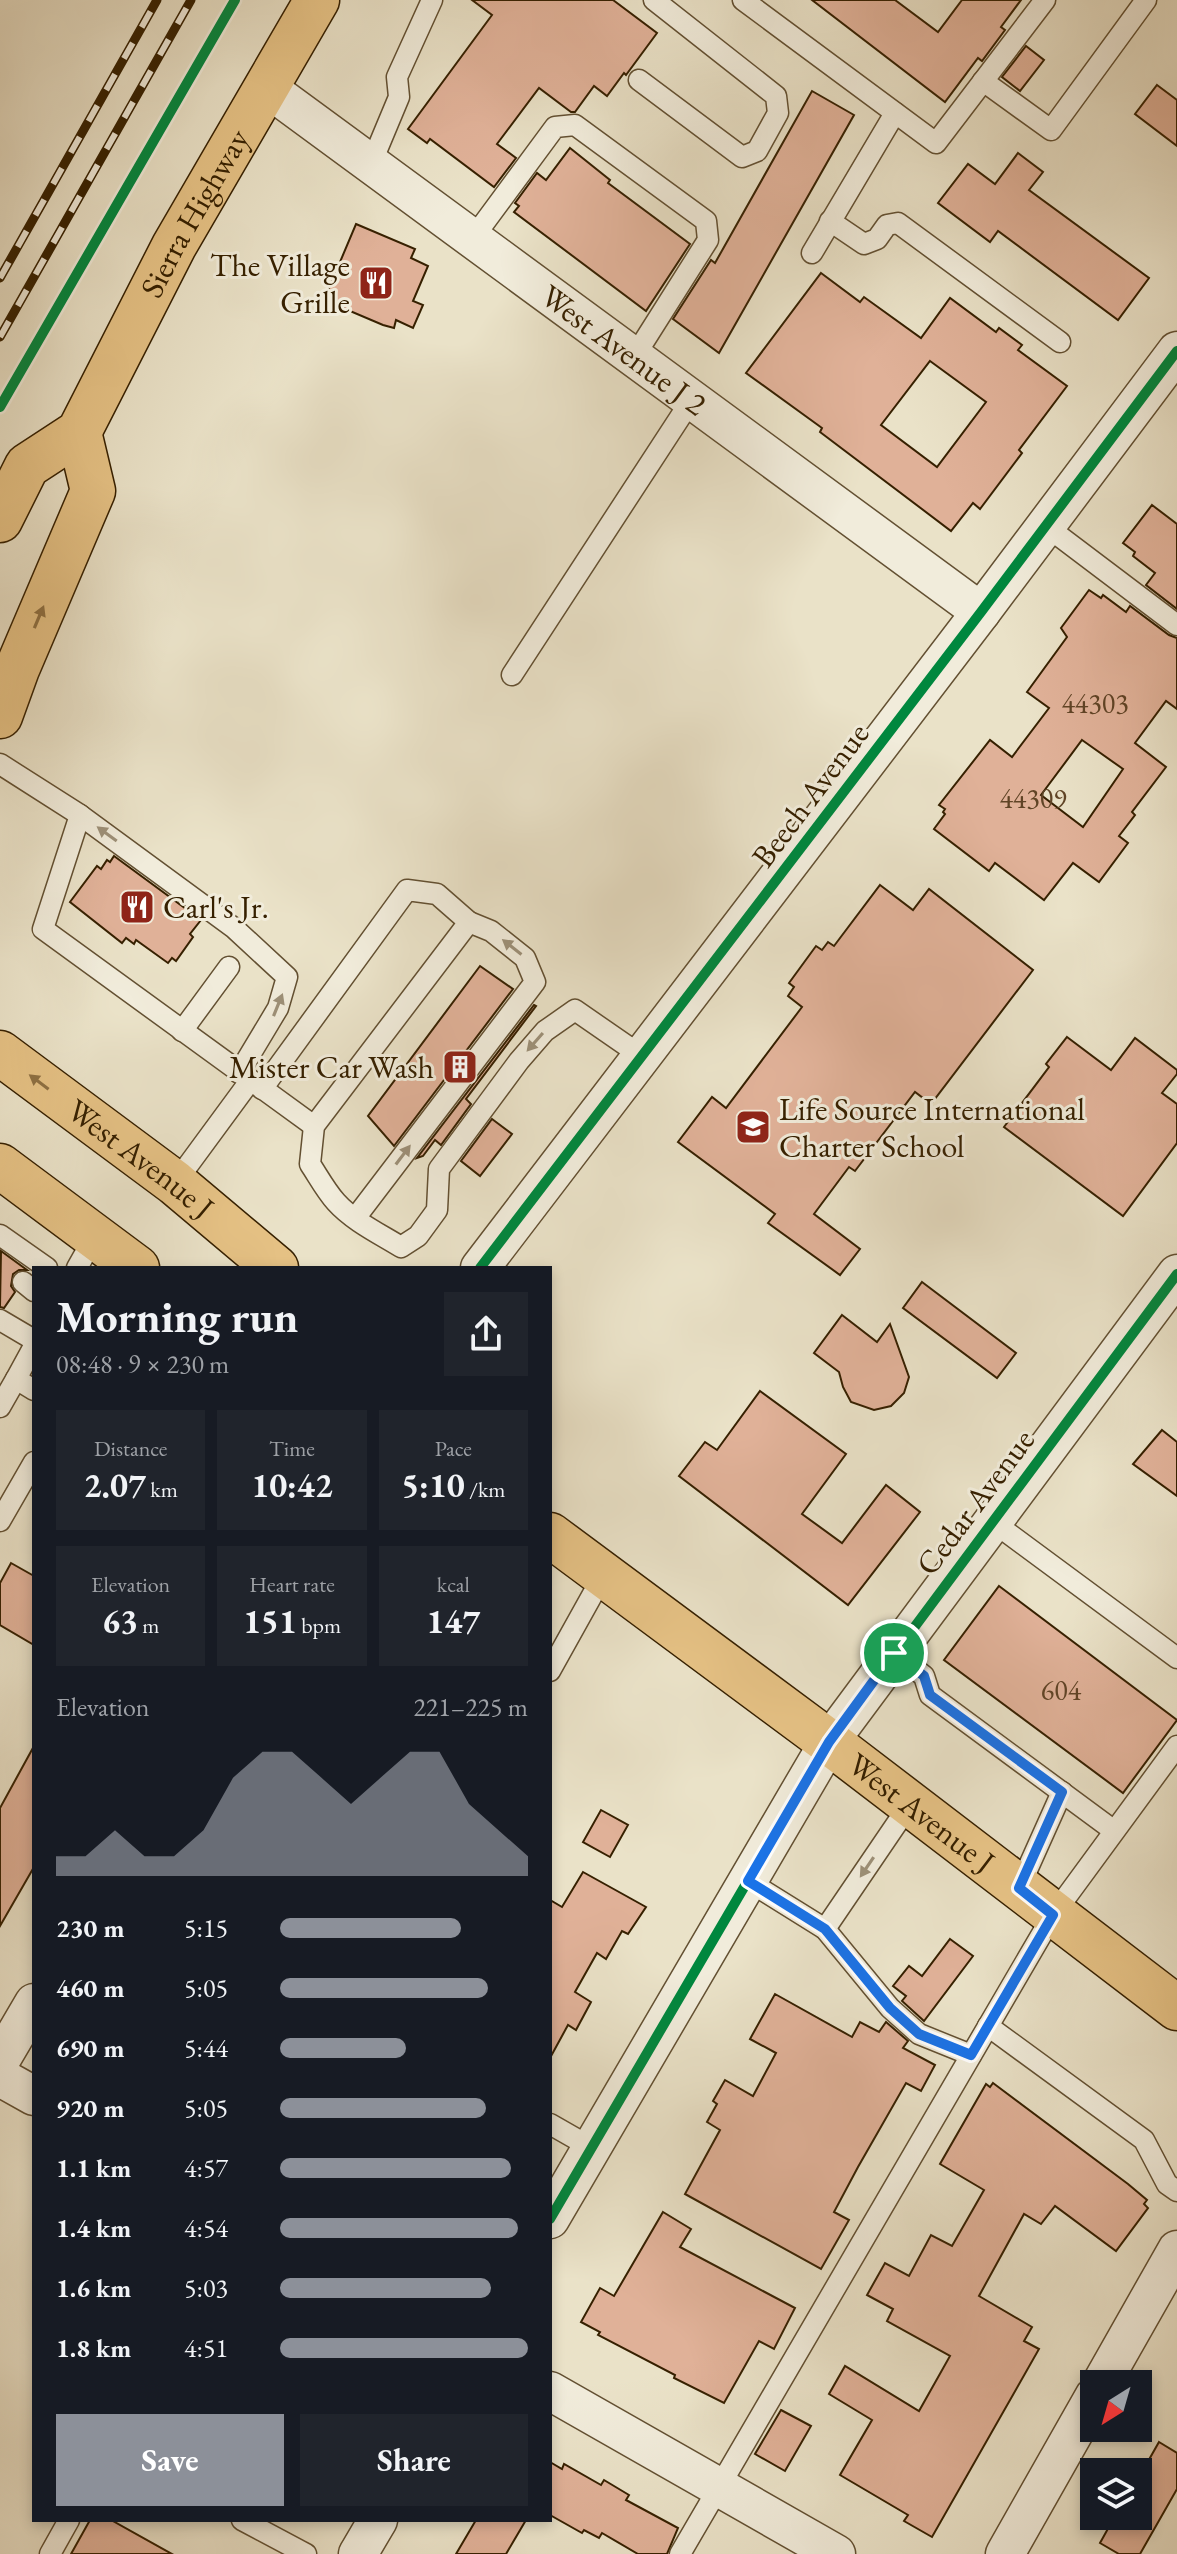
<!DOCTYPE html>
<meta charset="utf-8">
<style>
:root{--surface:#171b24;--page:#20242c;--text:#f1f3f6;--muted:#9ea1a6;--accent:#8c9099}
body{margin:0;font-family:"EB Garamond",serif;background:var(--page);color:var(--text);height:100vh;display:flex;flex-direction:column;font-size:30px;white-space:nowrap}
*{box-sizing:border-box;margin:0}
p{font-size:26px;color:var(--muted)}
.icon{flex:none;width:44px;height:44px;fill:none;stroke:currentColor;stroke-width:2;stroke-linecap:round;stroke-linejoin:round}
.map{position:relative;flex:1;overflow:hidden}
.panel{position:absolute;left:32px;top:1266px;width:520px;height:1256px;display:flex;flex-direction:column;background:var(--surface);border-radius:0px;box-shadow:0 4px 12px #0003}
.panel>*{flex:none}
.needle{width:52px;rotate:217deg}
.buttons{position:absolute;left:1080px;top:2370px;display:grid;gap:16px}
.buttons a{display:grid;place-items:center;width:72px;height:72px;border-radius:0px;background:var(--surface);box-shadow:0 4px 12px #0003;font-size:40px}
.pin{position:absolute;display:grid;place-items:center;width:68px;height:68px;color:#fff;margin:-34px;border:4px solid #fff;border-radius:50%;box-shadow:0 2px 8px #0007}
.round{display:grid;place-items:center;flex:none;width:84px;height:84px;border-radius:0px;background:var(--page)}
.summary{display:flex;align-items:center;justify-content:space-between;height:136px;padding:0 24px}
h1{font-size:44px;font-weight:700;line-height:60px}
.stats{display:grid;grid-template-columns:repeat(3,1fr);gap:12px;height:136px;padding:8px 24px}
.stats div{display:grid;align-content:center;border-radius:0px;background:var(--page);text-align:center}
.stats b{font-size:34px;font-weight:700}
.stats small{font-size:22px;font-weight:400}
.stats p{font-size:22px}
.chart{height:224px;padding:16px 24px}
.chart p{display:flex;justify-content:space-between}
.chart svg{width:100%;height:144px;margin-top:8px;fill:var(--accent);opacity:.7}
.action{display:flex;gap:16px;margin-top:auto;padding:16px 24px}
.action a{flex:1;height:92px;border-radius:0px;background:var(--accent);color:#fff;font-size:32px;font-weight:700;line-height:92px;text-align:center}
.action a+a{background:var(--page);color:var(--text)}
ul{padding:0 24px;list-style:none;font-size:26px}
li{display:grid;grid-template-columns:128px 96px 1fr;align-items:center;height:60px}
li i{height:20px;border-radius:10px;background:var(--accent)}
.map>svg:first-child{display:block}
.building{fill:#e0b198;stroke:#362000;stroke-width:2;fill-rule:evenodd}
.lines{fill:none;stroke-linecap:round;stroke-linejoin:round}
.lane-casing{stroke:#635032;stroke-width:23}
.street-casing{stroke:#635032;stroke-width:41}
.primary-casing{stroke:#362000;stroke-width:47}
.lane{stroke:#f1ecdb;stroke-width:20}
.street{stroke:#f1ecdb;stroke-width:38}
.primary{stroke:#e5c184;stroke-width:44}
.rail-casing{stroke:#362000;stroke-width:9}
.rail{stroke:#f1ecdb;stroke-width:6;stroke-dasharray:18;stroke-linecap:butt}
.cycleway-casing{stroke:#f1ecdb;stroke-width:15}
.cycleway{stroke:#00873e;stroke-width:10}
.oneway{fill:#8e7042}
.oneway2{fill:#9d9078}
.route-casing{stroke:#fff;stroke-width:16}
.route{stroke:#1a73e8;stroke-width:10}
.labels{text-anchor:middle;stroke-width:6;stroke-linejoin:round;paint-order:stroke}
.number-label{font-size:28px;fill:#604426}
.street-label{font-size:32px;fill:#362000;stroke:#f1ecdb}
.poi-label{font-size:32px;fill:#362000;stroke:#f1ecdb;text-anchor:end}
</style>
<div class="map">
<svg width="1177" height="2554" viewBox="0 0 1177 2554">
<rect width="100%" height="100%" fill="#eae2c8"/>
<filter id="stains"><feTurbulence type="fractalNoise" baseFrequency=".0025" numOctaves="4"/><feColorMatrix values="0 0 0 0 .2 0 0 0 0 .09 0 0 0 0 .02 0 0 0 .5 -.17"/></filter>
<radialGradient id="worn" r=".72"><stop offset=".6" stop-color="#630" stop-opacity="0"/><stop offset="1" stop-color="#630" stop-opacity=".3"/></radialGradient>
<g class="building">
<polygon points="472,0 613,0 657,33 626,75 624,73 607,96 594,86 575,112 571,112 539,88 497,144 516,158 494,187 430,139 427,143 408,129 492,15"/>
<polygon points="812,0 895,0 938,32 962,0 1021,0 1001,27 1005,30 982,61 978,58 945,102"/>
<polygon points="1026,46 1044,60 1020,91 1002,77"/>
<polygon points="1157,85 1177,100 1177,146 1135,114"/>
<polygon points="812,91 854,115 719,353 673,319 711,260 715,263"/>
<polygon points="570,148 610,180 608,183 690,244 646,311 514,212 519,206 515,203 537,173 546,180"/>
<polygon points="1018,153 1043,172 1029,190 1149,278 1118,320 998,231 990,242 938,203 968,164 995,184"/>
<polygon points="356,224 415,249 411,258 428,266 413,301 423,305 413,328 396,320 394,328 383,325 324,300"/>
<path d="M 821,273 L 860,302 L 864,297 L 921,338 L 950,298 L 996,332 L 999,328 L 1022,345 L 1018,350 L 1067,386 L 1019,450 L 1022,453 L 980,509 L 973,503 L 951,531 L 820,432 L 822,428 L 746,373 ZM 930,361 L 986,402 L 937,467 L 881,425 Z"/>
<polygon points="1152,505 1177,524 1177,609 1146,585 1155,573 1133,556 1135,552 1123,543"/>
<path d="M 1089,590 L 1101,598 L 1103,595 L 1126,612 L 1130,606 L 1169,635 L 1177,638 L 1177,709 L 1166,701 L 1135,743 L 1166,767 L 1132,812 L 1135,815 L 1119,836 L 1128,843 L 1099,882 L 1073,863 L 1044,900 L 995,863 L 989,871 L 934,829 L 945,814 L 943,812 L 945,809 L 939,805 L 990,740 L 1012,757 L 1049,708 L 1027,692 L 1067,637 L 1061,628 ZM 1082,740 L 1123,769 L 1083,827 L 1041,795 Z"/>
<polygon points="114,856 201,920 190,934 193,937 176,961 172,958 168,963 136,940 134,944 126,938 122,943 70,902 97,866 101,869 107,860 110,862"/>
<polygon points="880,885 913,910 929,889 1033,970 931,1104 915,1092 855,1171 849,1167 814,1214 860,1249 840,1275 768,1223 775,1214 678,1142 712,1097 726,1108 802,1007 788,996 794,987 789,983 816,946 822,950 828,942 834,946"/>
<polygon points="480,966 513,989 394,1146 368,1116"/>
<polygon points="534,1005 536,1006 466,1099 471,1104 441,1145 435,1140 423,1156 417,1158"/>
<polygon points="1067,1037 1111,1070 1135,1038 1177,1070 1177,1074 1162,1093 1177,1104 1177,1143 1123,1216 1004,1127 1049,1067 1046,1064"/>
<polygon points="492,1119 512,1134 480,1176 461,1161"/>
<polygon points="1,1251 27,1270 19,1270 13,1274 11,1286 15,1292 4,1308 0,1307"/>
<polygon points="922,1282 1016,1353 997,1378 903,1308"/>
<polygon points="842,1315 877,1342 890,1324 909,1377 904,1393 891,1406 874,1410 851,1402 843,1387 839,1372 814,1353"/>
<polygon points="760,1391 846,1454 802,1514 842,1543 886,1485 920,1512 848,1605 679,1476 705,1442 717,1450"/>
<polygon points="1162,1430 1177,1442 1177,1496 1133,1464"/>
<polygon points="11,1563 34,1576 34,1645 0,1625 0,1583"/>
<polygon points="999,1586 1177,1720 1123,1793 944,1660"/>
<polygon points="34,1746 34,1867 0,1926 0,1808"/>
<polygon points="601,1810 628,1825 610,1857 583,1842"/>
<polygon points="583,1872 646,1907 628,1934 622,1931 606,1959 597,1953 575,1992 591,2002 576,2030 568,2025 550,2058 550,1900 562,1907"/>
<polygon points="950,1939 973,1956 924,2021 902,2001 906,1996 893,1986 909,1966 922,1976"/>
<polygon points="775,1994 852,2037 860,2022 879,2032 886,2022 908,2041 903,2048 935,2065 921,2091 906,2083 858,2167 834,2212 849,2220 821,2269 685,2194 720,2130 707,2122 717,2104 713,2101 725,2080 753,2096 776,2053 750,2039"/>
<polygon points="993,2083 1128,2184 1147,2200 1144,2204 1148,2208 1116,2251 1055,2206 1041,2224 1024,2214 979,2296 1032,2327 1024,2341 1039,2349 932,2537 904,2521 908,2515 840,2475 872,2420 829,2394 845,2366 919,2411 950,2356 887,2321 893,2309 867,2295 885,2263 909,2276 931,2235 952,2246 984,2190 940,2164 986,2084 990,2087"/>
<polygon points="663,2212 691,2229 680,2247 795,2308 774,2349 759,2341 724,2403 674,2378 675,2375 598,2335 600,2332 581,2322 600,2288 614,2296"/>
<polygon points="781,2410 811,2426 785,2471 755,2454"/>
<polygon points="1159,2442 1177,2453 1177,2489 1140,2554 1119,2554 1100,2543 1115,2516 1138,2516 1138,2479"/>
<polygon points="550,2462 562,2469 564,2464 601,2485 604,2480 629,2495 626,2500 678,2528 667,2554 638,2554 602,2533 599,2538 584,2530 582,2533 550,2515"/>
<polygon points="90,2520 111,2520 172,2554 71,2554"/>
<polygon points="476,2520 526,2520 506,2554 456,2554"/>
</g>
<g class="lines">
<defs>
<g id="lane">
<polyline points="743,0 936,143 1045,0"/>
<polyline points="639,80 742,157 757,151 778,113 776,96 654,0"/>
<polyline points="983,81 1051,130 1146,0"/>
<polyline points="371,164 399,97 397,77 432,0"/>
<polyline points="830,221 864,244 877,239 887,225 898,223 1060,342"/>
<polyline points="473,238 555,127 575,125 706,221 708,240 634,357"/>
<polyline points="812,253 895,113"/>
<polyline points="1046,526 1177,625"/>
<polyline points="512,675 692,399"/>
<polyline points="0,764 80,815 43,929 314,1126"/>
<polyline points="80,815 234,928 287,977 278,1008 239,1073"/>
<polyline points="182,1031 229,967"/>
<polyline points="262,1089 407,890 437,894 469,922"/>
<polyline points="175,1183 250,1081"/>
<path d="M 356,1217 L 535,982 L 525,958 L 491,931 L 469,922 L 314,1126 L 310,1164 C 318,1176 326,1191 336,1202 C 353,1221 380,1234 401,1247 L 418,1236 L 437,1210 L 439,1169 L 519,1061 L 545,1031 L 575,1010 L 643,1057"/>
<polyline points="0,1235 47,1268"/>
<polyline points="77,1268 95,1236"/>
<polyline points="23,1282 34,1291"/>
<polyline points="0,1320 34,1340"/>
<polyline points="34,1346 16,1379 34,1390"/>
<polyline points="0,1407 16,1379"/>
<polyline points="0,1521 34,1462"/>
<polyline points="993,1522 1177,1658"/>
<polyline points="894,1653 924,1676 930,1695 1113,1830"/>
<polyline points="550,1671 604,1574"/>
<polyline points="748,1881 825,1929 890,2008 919,2034 971,2055"/>
<polyline points="1019,1888 1062,1792"/>
<polyline points="825,1929 910,1804"/>
<polyline points="988,2026 1144,2140 1167,2184 1177,2191"/>
<polyline points="550,2124 592,2148"/>
<polyline points="242,2520 306,2554"/>
<polyline points="50,2554 69,2520"/>
<polyline points="680,2554 1053,1915 1177,1746"/>
</g>
<g id="street">
<path id="s1" d="M 266,87 L 981,612"/>
<polyline points="480,1268 981,612 1177,351"/>
<polyline points="0,2061 34,2003"/>
<polyline points="0,2077 34,2096"/>
<polyline points="550,2219 829,1742 1177,1274"/>
<polyline points="1101,2384 1177,2250"/>
<polyline points="550,2391 836,2554"/>
<polyline points="358,2554 378,2520"/>
<polyline points="1005,2554 1094,2397"/>
</g>
<g id="primary">
<path id="s2" d="M 0,520 L 27,466 L 79,432 L 174,246 L 317,0"/>
<polyline points="0,716 17,669 93,491 79,432"/>
<path id="s3" d="M 0,1053 L 175,1183 L 276,1268"/>
<polyline points="0,1166 137,1268"/>
<path id="s4" d="M 550,1535 L 829,1742 L 1177,2008"/>
</g>
</defs>
<use href="#lane" class="lane-casing"/>
<use href="#street" class="street-casing"/>
<use href="#primary" class="primary-casing"/>
<use href="#lane" class="lane"/>
<use href="#street" class="street"/>
<use href="#primary" class="primary"/>
<defs>
<g id="rail">
<polyline points="0,278 157,0"/>
<polyline points="0,337 191,0"/>
</g>
</defs>
<use href="#rail" class="rail-casing"/>
<use href="#rail" class="rail"/>
<defs>
<g id="cycleway">
<polyline points="0,407 235,0"/>
<polyline points="480,1268 981,612 1177,351"/>
<polyline points="550,2219 829,1742 1177,1274"/>
</g>
</defs>
<use href="#cycleway" class="cycleway-casing"/>
<use href="#cycleway" class="cycleway"/>
</g>
<defs><path id="oneway-solid" d="M-6-.8H1V-3.2L6.5 0L1 3.2V.8H-6Z" transform="scale(2)"/></defs>
<g class="oneway">
<use href="#oneway-solid" transform="translate(39 617) rotate(-67)"/>
<use href="#oneway-solid" transform="translate(39 1082) rotate(-143)"/>
</g>
<g class="oneway2">
<use href="#oneway-solid" transform="translate(107 834) rotate(-144)"/>
<use href="#oneway-solid" transform="translate(512 947) rotate(-142)"/>
<use href="#oneway-solid" transform="translate(278 1005) rotate(-68)"/>
<use href="#oneway-solid" transform="translate(535 1042) rotate(131)"/>
<use href="#oneway-solid" transform="translate(403 1155) rotate(-53)"/>
<use href="#oneway-solid" transform="translate(867 1867) rotate(124)"/>
</g>
<g class="lines">
<defs>
<polygon id="route" points="894,1653 924,1676 930,1695 1062,1792 1019,1888 1053,1915 971,2055 919,2034 890,2008 825,1929 748,1881 829,1742"/>
</defs>
<use href="#route" class="route-casing"/>
<use href="#route" class="route"/>
</g>
<defs>
<symbol id="restaurant-square" viewBox="-11 -11 22 22"><rect x="-9" y="-9" width="18" height="18" rx="4" fill="#8f2418" stroke="#f1ecdb"/><path d="M-5-6h1v4h1v-4h1v4h1v-4h1v5L-1.5 .5V6h-2V.5L-5-1ZM5-6V6H3V1.5H1.5Q1.5-4 5-6Z" fill="#fff"/></symbol>
<symbol id="building-square" viewBox="-11 -11 22 22"><rect x="-9" y="-9" width="18" height="18" rx="4" fill="#8f2418" stroke="#f1ecdb"/><path d="M-4-6H4V6H1V3H-1V6H-4ZM-2.5-4.3h1.7v1.8h-1.7ZM.8-4.3h1.7v1.8H.8ZM-2.5-1h1.7V.8h-1.7ZM.8-1h1.7V.8H.8Z" fill="#fff"/></symbol>
<symbol id="school-square" viewBox="-11 -11 22 22"><rect x="-9" y="-9" width="18" height="18" rx="4" fill="#8f2418" stroke="#f1ecdb"/><path d="M0-5L7-2L0 1L-7-2ZM-4 1L0 2.5L4 1V4Q0 6-4 4Z" fill="#fff"/></symbol>
</defs>
<g fill-rule="evenodd">
<use href="#restaurant-square" x="356" y="263" width="40" height="40"/>
<use href="#restaurant-square" x="117" y="887" width="40" height="40"/>
<use href="#building-square" x="440" y="1047" width="40" height="40"/>
<use href="#school-square" x="733" y="1107" width="40" height="40"/>
</g>
<g class="labels">
<g class="number-label">
<text x="1095" y="713">44303</text>
<text x="1033" y="808">44309</text>
<text x="1061" y="1700">604</text>
</g>
<g class="street-label">
<text dy="11" stroke="none"><textPath href="#s2" startOffset="370">Sierra Highway</textPath></text>
<text dy="11" stroke="none"><textPath href="#s1" startOffset="444">West Avenue J 2</textPath></text>
<text transform="translate(810 795) rotate(-53)" y="11">Beech Avenue</text>
<text dy="11" stroke="none"><textPath href="#s3" startOffset="176">West Avenue J</textPath></text>
<text transform="translate(975 1502) rotate(-53)" y="11">Cedar Avenue</text>
<text dy="11" stroke="none"><textPath href="#s4" startOffset="464">West Avenue J</textPath></text>
</g>
<g class="poi-label">
<text x="350" y="276">The Village<tspan x="350" dy="37">Grille</tspan></text>
<text x="163" y="918" text-anchor="start">Carl's Jr.</text>
<text x="434" y="1078">Mister Car Wash</text>
<text x="779" y="1120" text-anchor="start">Life Source International<tspan x="779" dy="37">Charter School</tspan></text>
</g>
</g>
<rect width="100%" height="100%" filter="url(#stains)"/>
<rect width="100%" height="100%" fill="url(#worn)"/>
</svg>
<div class="buttons">
<a><svg class="needle" viewBox="-14 -14 28 28"><path d="M0-13l5 13h-10z" fill="#e53935"/><path d="M0 13l5-13h-10z" fill="#9ea1a6"/></svg></a>
<a><svg class="icon" aria-label="layers" viewBox="0 0 24 24"><path d="M12 4l9 5-9 5-9-5zM3 14l9 5 9-5"/></svg></a>
</div>
<div class="pin" style="left:894px;top:1653px;background:#1e9e55"><svg class="icon" aria-label="arrive" viewBox="0 0 24 24"><path d="M6 21V4h12l-3 4 3 4H6"/></svg></div>
<section class="panel">
<div class="summary"><div><h1>Morning run</h1><p>08:48 · 9 × 230 m</p></div><a class="round"><svg class="icon" aria-label="share" viewBox="0 0 24 24"><path d="M12 15V3M7 8l5-5 5 5M5 13v7h14v-7"/></svg></a></div>
<div class="stats">
<div><p>Distance</p><b>2.07<small> km</small></b></div>
<div><p>Time</p><b>10:42</b></div>
<div><p>Pace</p><b>5:10<small> /km</small></b></div>
</div>
<div class="stats">
<div><p>Elevation</p><b>63<small> m</small></b></div>
<div><p>Heart rate</p><b>151<small> bpm</small></b></div>
<div><p>kcal</p><b>147</b></div>
</div>
<div class="chart"><p><span>Elevation</span>221–225 m</p>
<svg viewBox="0 0 160 44" preserveAspectRatio="none"><path d="M0 44V38L10 38L20 30L30 38L40 38L50 30L60 14L70 6L80 6L90 14L100 22L110 14L120 6L130 6L140 22L150 30L160 38V44z"/></svg>
</div>
<ul>
<li><b>230 m</b>5:15<i style="width:73%"></i></li>
<li><b>460 m</b>5:05<i style="width:84%"></i></li>
<li><b>690 m</b>5:44<i style="width:51%"></i></li>
<li><b>920 m</b>5:05<i style="width:83%"></i></li>
<li><b>1.1 km</b>4:57<i style="width:93%"></i></li>
<li><b>1.4 km</b>4:54<i style="width:96%"></i></li>
<li><b>1.6 km</b>5:03<i style="width:85%"></i></li>
<li><b>1.8 km</b>4:51<i style="width:100%"></i></li>
</ul>
<div class="action"><a>Save</a><a>Share</a></div>
</section>
</div>
